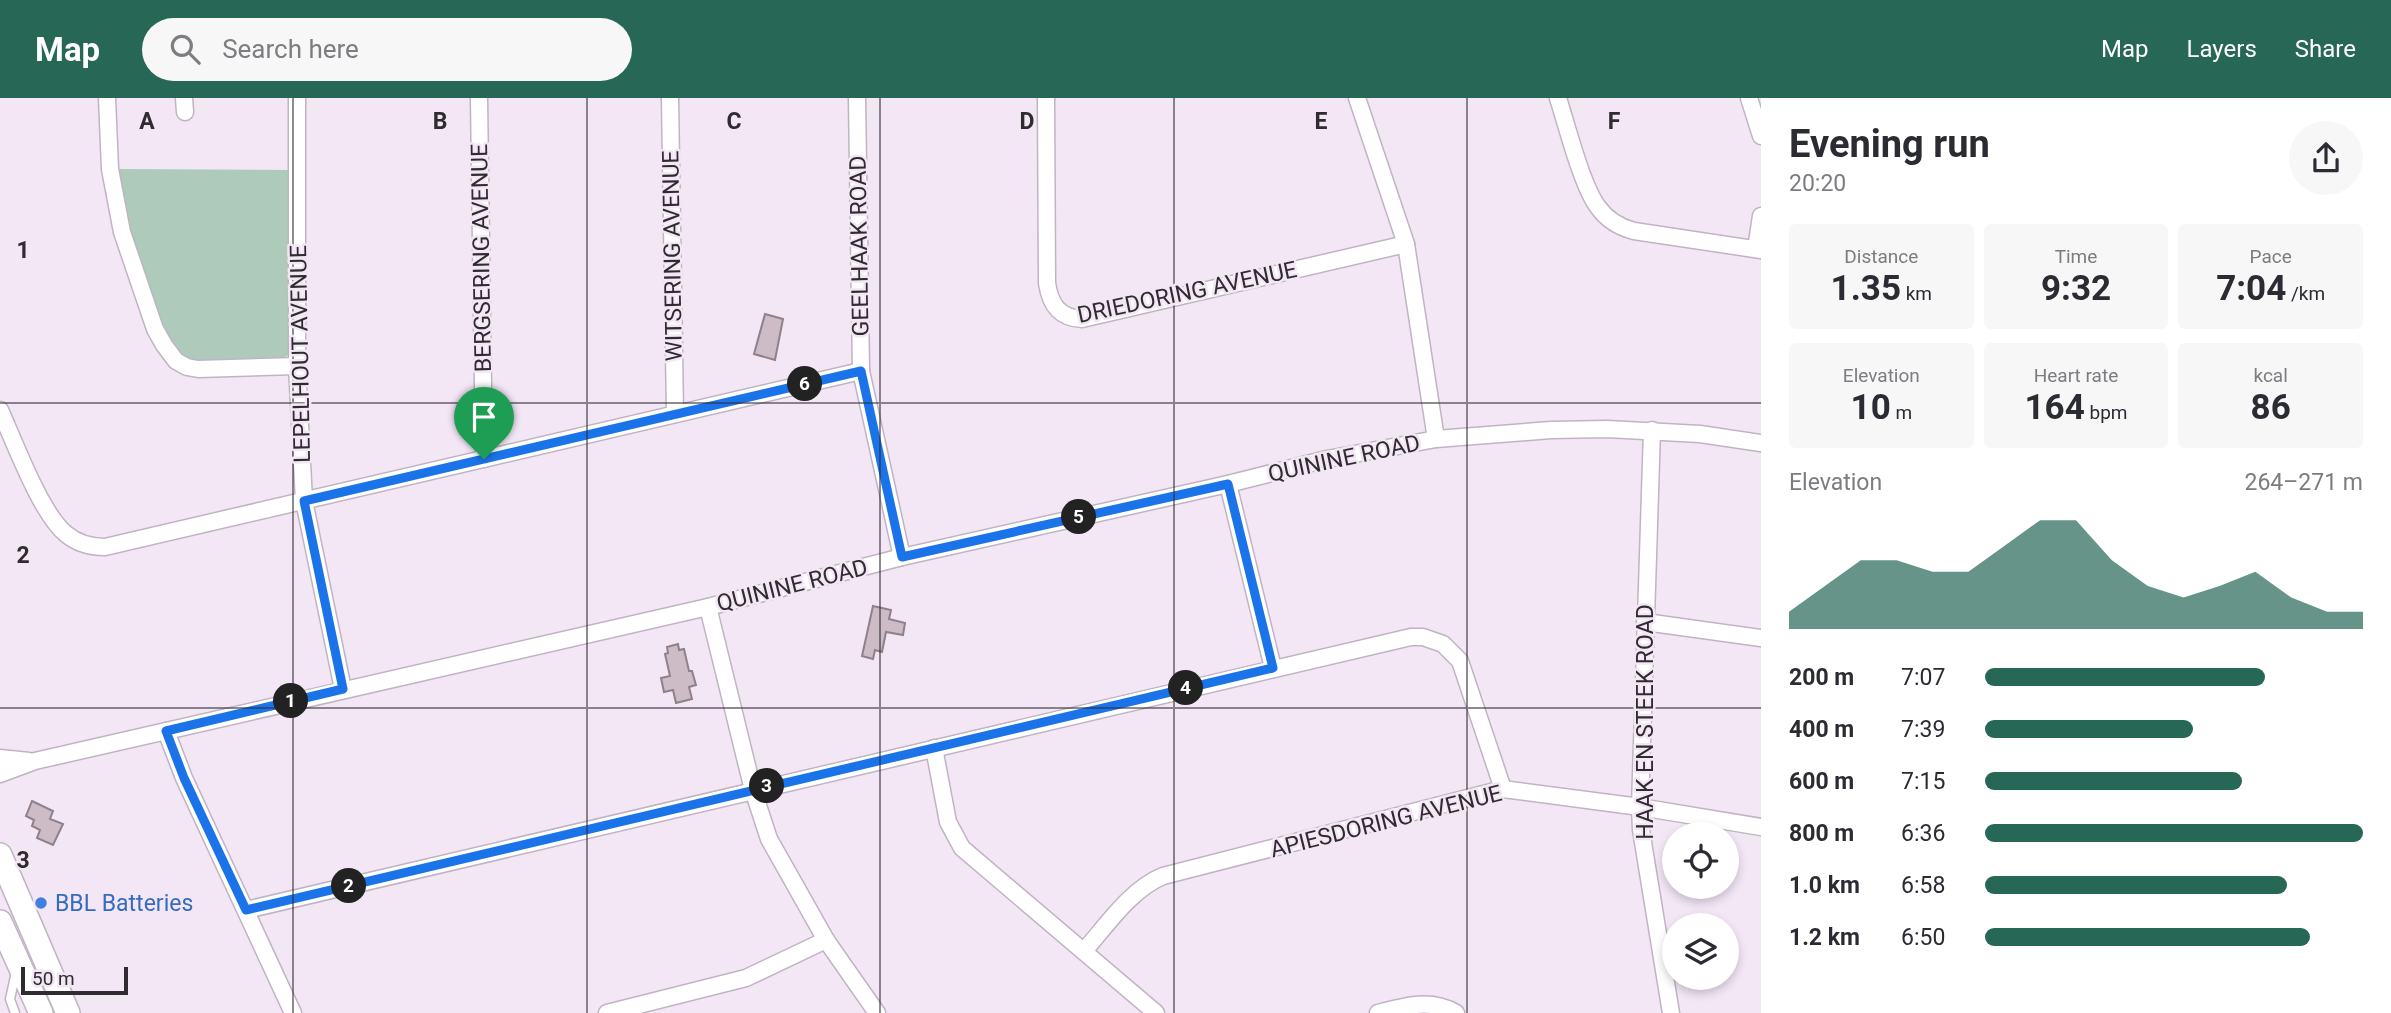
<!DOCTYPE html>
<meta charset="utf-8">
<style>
:root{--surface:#fff;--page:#f7f7f7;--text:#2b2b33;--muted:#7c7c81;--accent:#276756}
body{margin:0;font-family:Roboto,sans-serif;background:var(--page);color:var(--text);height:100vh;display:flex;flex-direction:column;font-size:26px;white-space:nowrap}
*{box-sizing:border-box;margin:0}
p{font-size:23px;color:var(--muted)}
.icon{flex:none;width:38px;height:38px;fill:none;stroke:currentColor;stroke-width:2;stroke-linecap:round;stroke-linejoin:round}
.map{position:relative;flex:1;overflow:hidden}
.side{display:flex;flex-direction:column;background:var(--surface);width:630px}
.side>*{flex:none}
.buttons{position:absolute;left:1662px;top:724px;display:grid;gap:14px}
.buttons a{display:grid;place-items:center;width:77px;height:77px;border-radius:50%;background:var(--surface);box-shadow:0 4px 10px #0003;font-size:35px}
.scale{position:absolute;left:21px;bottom:18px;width:107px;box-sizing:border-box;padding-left:7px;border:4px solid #302b31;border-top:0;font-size:19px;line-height:24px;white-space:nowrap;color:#302b31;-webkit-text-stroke:5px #f3e7f6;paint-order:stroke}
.pin{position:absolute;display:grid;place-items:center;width:60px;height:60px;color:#fff;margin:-72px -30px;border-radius:50% 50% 50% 0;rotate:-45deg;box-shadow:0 0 7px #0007}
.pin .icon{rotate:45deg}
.km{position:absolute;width:35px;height:35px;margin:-18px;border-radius:50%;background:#222;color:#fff;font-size:19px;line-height:35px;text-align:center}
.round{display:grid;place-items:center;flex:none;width:74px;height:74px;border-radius:37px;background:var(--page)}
.overview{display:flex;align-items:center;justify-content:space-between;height:119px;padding:0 28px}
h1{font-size:38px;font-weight:700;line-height:52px}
.metrics{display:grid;grid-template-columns:repeat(3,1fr);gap:10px;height:119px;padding:7px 28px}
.metrics div{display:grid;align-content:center;border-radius:7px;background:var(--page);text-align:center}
.metrics b{font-size:35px;font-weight:700}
.metrics small{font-size:19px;font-weight:400}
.metrics p{font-size:19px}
.chart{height:196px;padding:14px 28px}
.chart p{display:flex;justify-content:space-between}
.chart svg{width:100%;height:126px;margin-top:7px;fill:var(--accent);opacity:.7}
ul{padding:0 28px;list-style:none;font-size:23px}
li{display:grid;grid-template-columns:112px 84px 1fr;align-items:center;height:52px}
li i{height:18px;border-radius:9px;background:var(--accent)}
header{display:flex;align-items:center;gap:42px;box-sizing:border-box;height:98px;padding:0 35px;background:var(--accent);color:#fff}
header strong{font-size:33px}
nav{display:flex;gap:38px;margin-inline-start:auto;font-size:24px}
.search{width:490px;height:63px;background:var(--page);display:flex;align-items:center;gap:18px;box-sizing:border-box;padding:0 24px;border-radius:38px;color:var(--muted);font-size:26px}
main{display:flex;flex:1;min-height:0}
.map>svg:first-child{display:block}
.green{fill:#adcabb}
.building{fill:#cdbbc5;stroke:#908089;stroke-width:2}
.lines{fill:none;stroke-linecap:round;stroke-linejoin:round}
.lane-casing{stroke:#c0b4c3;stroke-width:11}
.street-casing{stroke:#c0b4c3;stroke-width:19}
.secondary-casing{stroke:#c0b4c3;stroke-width:26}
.lane{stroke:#fff;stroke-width:8}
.street{stroke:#fff;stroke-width:16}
.secondary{stroke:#fff;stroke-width:23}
.route-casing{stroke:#fff;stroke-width:14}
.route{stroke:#1a73e8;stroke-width:9}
.grid{fill:none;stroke:#302b31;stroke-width:2;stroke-opacity:0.55}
.shop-dot{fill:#3f7fe0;stroke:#f3e7f6;stroke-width:2.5}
.labels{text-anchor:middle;stroke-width:5;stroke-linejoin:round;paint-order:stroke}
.street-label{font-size:23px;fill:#302b31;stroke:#f3e7f6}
.shop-label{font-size:23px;fill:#366cbe;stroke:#f3e7f6;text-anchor:start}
.grid-label{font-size:23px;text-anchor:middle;font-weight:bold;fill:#302b31;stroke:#f3e7f6;stroke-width:5;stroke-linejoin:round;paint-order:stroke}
</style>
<header>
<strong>Map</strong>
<div class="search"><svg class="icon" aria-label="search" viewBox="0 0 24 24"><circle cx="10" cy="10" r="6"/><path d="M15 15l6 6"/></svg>Search here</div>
<nav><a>Map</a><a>Layers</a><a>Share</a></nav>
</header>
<main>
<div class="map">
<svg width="1761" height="915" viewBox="0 0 1761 915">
<rect width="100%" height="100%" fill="#f3e7f6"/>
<path class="green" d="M 118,71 L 290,72 L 292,251 L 288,257 L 282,261 C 261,262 207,268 190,261 C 162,249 134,149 126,120 C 122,104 121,87 118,71 Z"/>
<g class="building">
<polygon points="765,216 783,221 775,262 754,256"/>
<polygon points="873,508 891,512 889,521 905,525 903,537 886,534 882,554 875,552 873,561 862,558"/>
<polygon points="678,546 679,552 684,551 689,573 692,573 696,587 689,589 692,601 676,605 673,592 664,594 661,580 670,578 665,556 668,555 667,549"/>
<polygon points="32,703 53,713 50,721 63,726 53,747 37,740 40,732 32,728 34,722 26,718"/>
</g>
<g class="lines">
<defs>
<polyline id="lane" points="15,915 10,901 16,874"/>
<g id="street">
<polyline points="107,0 110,71 122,134 155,231 164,247 176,263 187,269 198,271 297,268"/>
<polyline points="184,0 185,14"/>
<polyline points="297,0 297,268 304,403 343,591"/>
<polyline points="479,0 484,361"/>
<polyline points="670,0 675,316"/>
<polyline points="857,0 861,273 902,459"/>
<path d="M 1046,0 L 1047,185 C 1050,206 1059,220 1082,221 L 1406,146"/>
<polyline points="1357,0 1406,146 1436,341"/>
<path d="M 1558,0 C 1567,28 1582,88 1598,109 C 1607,122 1619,129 1634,133 L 1761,152"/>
<polyline points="1749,0 1761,38"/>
<polyline points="1756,151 1761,118"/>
<path d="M 0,312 C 14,343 41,416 66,436 C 78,446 90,449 105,449 L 861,273"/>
<polyline points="1652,332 1640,709 1641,732 1671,915"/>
<polyline points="1228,386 1273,570"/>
<polyline points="708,509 753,692 769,741 826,842 877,915"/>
<polyline points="1645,524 1761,540"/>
<polyline points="166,633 184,680 293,915"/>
<polyline points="934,650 948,724 962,750 1156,915"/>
<polyline points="0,660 29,663"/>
<polyline points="0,676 35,663 708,509 902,459 1228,386 1327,361 1436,341 1551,332 1607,331 1700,336 1761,345"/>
<polyline points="246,812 1411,539 1423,539 1443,546 1460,563 1503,691"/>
<path d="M 1084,853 C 1107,827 1131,791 1163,778 L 1503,691 L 1640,709 L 1761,729"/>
<polyline points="607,915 746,880 826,842"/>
<path d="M 1378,915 C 1404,908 1431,900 1456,915"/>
</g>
<g id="secondary">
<polyline points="0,757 68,915"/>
<polyline points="0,824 41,915"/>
</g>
</defs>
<use href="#lane" class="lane-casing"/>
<use href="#street" class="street-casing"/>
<use href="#secondary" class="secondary-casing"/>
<use href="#lane" class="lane"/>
<use href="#street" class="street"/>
<use href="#secondary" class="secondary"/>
</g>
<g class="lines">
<defs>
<polygon id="route" points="861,273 902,459 1228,386 1273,570 246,812 184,680 166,633 343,591 304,403"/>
</defs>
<use href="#route" class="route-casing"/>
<use href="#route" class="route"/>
</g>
<path class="grid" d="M 293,0 L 293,915M 587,0 L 587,915M 880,0 L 880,915M 1174,0 L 1174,915M 1467,0 L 1467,915M 0,305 L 1761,305M 0,610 L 1761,610"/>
<circle class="shop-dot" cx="41" cy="805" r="7"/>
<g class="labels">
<g class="street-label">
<text transform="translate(859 148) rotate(-91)" y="8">GEELHAAK ROAD</text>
<text transform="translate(672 158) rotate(-91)" y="8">WITSERING AVENUE</text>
<text transform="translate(481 160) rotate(-91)" y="8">BERGSERING AVENUE</text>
<text transform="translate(1187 194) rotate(-12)" y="8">DRIEDORING AVENUE</text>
<text transform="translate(300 256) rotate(-91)" y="8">LEPELHOUT AVENUE</text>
<text transform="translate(1344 360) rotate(-12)" y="8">QUININE ROAD</text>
<text transform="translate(792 487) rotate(-14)" y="8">QUININE ROAD</text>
<text transform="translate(1645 624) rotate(-90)" y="8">HAAK EN STEEK ROAD</text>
<text transform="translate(1386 723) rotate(-14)" y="8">APIESDORING AVENUE</text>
</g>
<g class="shop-label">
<text x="55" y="813">BBL Batteries</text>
</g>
</g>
<g class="grid-label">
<text x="147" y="31">A</text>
<text x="440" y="31">B</text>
<text x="734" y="31">C</text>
<text x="1027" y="31">D</text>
<text x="1321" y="31">E</text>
<text x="1614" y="31">F</text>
<text x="23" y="160">1</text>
<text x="23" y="465">2</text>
<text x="23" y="770">3</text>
</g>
</svg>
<div class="buttons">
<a><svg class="icon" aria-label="locate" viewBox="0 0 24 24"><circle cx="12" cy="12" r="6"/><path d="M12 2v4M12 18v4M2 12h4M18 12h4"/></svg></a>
<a><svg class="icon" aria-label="layers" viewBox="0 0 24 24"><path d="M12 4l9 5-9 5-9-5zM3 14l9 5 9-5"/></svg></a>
</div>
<div class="scale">50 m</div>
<div class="pin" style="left:484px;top:361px;background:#1e9e55"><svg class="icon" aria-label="arrive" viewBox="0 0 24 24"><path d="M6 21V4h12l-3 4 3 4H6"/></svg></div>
<b class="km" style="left:291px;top:603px">1</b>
<b class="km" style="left:349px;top:788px">2</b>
<b class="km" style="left:767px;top:688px">3</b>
<b class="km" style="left:1186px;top:590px">4</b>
<b class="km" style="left:1079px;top:419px">5</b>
<b class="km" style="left:805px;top:286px">6</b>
</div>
<section class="side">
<div class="overview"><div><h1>Evening run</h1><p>20:20</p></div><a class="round"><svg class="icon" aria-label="share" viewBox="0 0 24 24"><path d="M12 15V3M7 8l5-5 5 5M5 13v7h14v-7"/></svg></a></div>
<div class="metrics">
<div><p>Distance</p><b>1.35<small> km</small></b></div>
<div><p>Time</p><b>9:32</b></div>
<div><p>Pace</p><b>7:04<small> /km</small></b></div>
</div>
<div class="metrics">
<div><p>Elevation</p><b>10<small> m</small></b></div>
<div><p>Heart rate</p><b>164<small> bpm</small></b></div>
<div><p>kcal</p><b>86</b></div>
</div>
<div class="chart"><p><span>Elevation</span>264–271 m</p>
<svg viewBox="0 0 160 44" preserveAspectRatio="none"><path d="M0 44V38L10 29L20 20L30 20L40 24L50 24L60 15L70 6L80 6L90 20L100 29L110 33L120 29L130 24L140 33L150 38L160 38V44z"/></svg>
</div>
<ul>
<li><b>200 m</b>7:07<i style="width:74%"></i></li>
<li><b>400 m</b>7:39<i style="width:55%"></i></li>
<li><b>600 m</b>7:15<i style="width:68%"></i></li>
<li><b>800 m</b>6:36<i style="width:100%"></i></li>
<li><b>1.0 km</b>6:58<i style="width:80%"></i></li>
<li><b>1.2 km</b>6:50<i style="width:86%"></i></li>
</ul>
</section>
</main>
